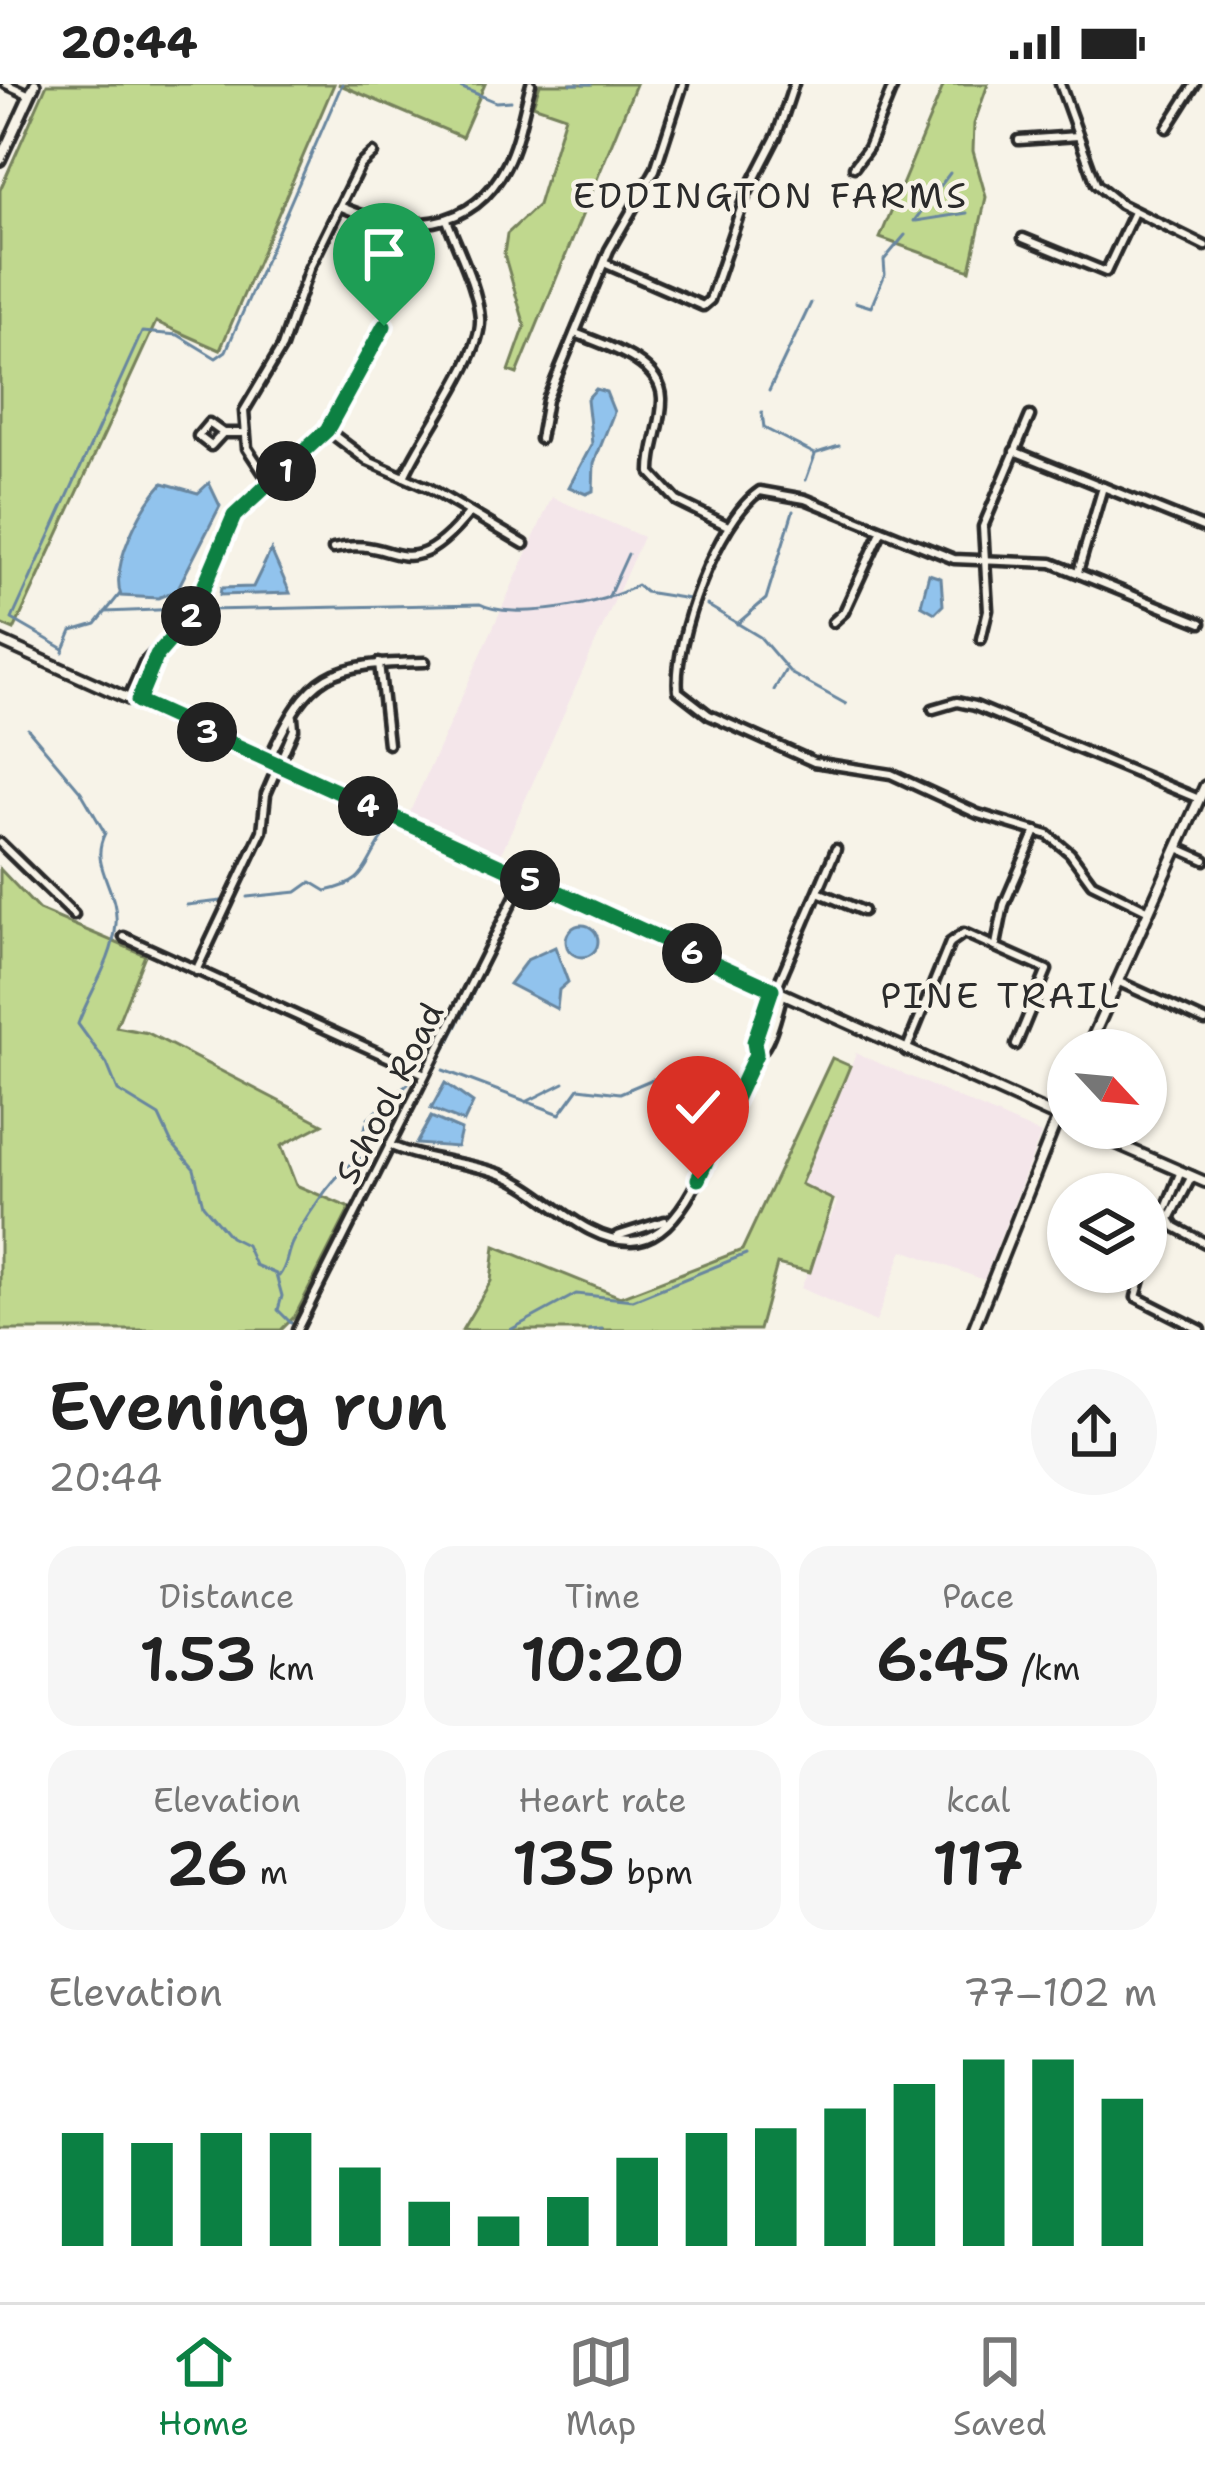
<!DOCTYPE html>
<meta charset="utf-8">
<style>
:root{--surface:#fff;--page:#f6f6f6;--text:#222;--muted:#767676;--line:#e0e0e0;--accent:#0b8043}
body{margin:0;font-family:"Shantell Sans",sans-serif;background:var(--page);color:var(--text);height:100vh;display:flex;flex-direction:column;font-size:45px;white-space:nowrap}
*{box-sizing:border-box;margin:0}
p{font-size:39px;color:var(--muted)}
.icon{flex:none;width:66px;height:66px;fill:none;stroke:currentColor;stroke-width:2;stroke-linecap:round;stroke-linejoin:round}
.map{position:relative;height:1246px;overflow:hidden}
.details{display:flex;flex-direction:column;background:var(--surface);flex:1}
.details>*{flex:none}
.needle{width:78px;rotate:116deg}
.buttons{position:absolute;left:1047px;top:945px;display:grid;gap:24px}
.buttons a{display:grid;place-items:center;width:120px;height:120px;border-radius:50%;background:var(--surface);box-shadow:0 3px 9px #0004;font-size:60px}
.pin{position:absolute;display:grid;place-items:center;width:102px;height:102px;color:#fff;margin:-123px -51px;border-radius:50% 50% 50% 0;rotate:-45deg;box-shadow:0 0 12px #0007}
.pin .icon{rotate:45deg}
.km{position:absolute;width:60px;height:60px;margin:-30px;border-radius:50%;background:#222;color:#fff;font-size:33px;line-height:60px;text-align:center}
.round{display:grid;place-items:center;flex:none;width:126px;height:126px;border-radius:63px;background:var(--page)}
.summary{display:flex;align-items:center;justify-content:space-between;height:204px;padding:0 48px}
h1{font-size:66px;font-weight:600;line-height:90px}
.metrics{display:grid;grid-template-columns:repeat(3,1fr);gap:18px;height:204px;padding:12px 48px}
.metrics div{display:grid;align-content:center;border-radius:30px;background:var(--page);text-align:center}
.metrics b{font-size:60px;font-weight:600}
.metrics small{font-size:33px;font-weight:400}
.metrics p{font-size:33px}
.chart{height:336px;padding:24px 48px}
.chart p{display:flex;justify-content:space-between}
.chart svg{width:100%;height:216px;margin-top:12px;stroke:var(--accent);stroke-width:6}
.status{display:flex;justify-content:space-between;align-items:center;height:84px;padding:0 60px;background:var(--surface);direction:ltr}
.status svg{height:33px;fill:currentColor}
.tabs{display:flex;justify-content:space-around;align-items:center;height:168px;border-top:3px solid var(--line);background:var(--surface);font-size:33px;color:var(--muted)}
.tabs a{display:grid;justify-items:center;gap:6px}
.tabs .on{color:var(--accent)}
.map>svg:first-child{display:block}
.built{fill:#f4e6ea}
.green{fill:#c0d88e;stroke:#76825c;stroke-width:3}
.water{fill:#91c3ed;stroke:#68869f;stroke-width:3}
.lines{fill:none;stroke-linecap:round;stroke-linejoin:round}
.stream{stroke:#68869f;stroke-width:3}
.minor-casing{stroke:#2b2b2b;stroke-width:15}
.tertiary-casing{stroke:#2b2b2b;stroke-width:16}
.secondary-casing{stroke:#2b2b2b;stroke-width:16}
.minor{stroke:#f7f3e8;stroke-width:6}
.tertiary{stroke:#f7f3e8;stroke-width:8}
.secondary{stroke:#f7f3e8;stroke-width:8}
.route-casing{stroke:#fff;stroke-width:24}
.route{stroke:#0b8043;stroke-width:15}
.labels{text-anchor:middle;stroke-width:9;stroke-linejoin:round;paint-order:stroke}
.street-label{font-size:33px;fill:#2b2b2b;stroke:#f7f3e8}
.neighbourhood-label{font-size:36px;letter-spacing:3px;fill:#2b2b2b;stroke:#f7f3e8}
</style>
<div class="status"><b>20:44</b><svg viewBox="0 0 49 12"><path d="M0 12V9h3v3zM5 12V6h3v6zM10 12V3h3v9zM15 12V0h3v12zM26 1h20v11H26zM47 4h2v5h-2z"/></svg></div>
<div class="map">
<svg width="1205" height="1246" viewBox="0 0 1205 1246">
<rect width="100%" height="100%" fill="#f7f3e8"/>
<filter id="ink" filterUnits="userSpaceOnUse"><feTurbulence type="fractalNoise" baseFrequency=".00833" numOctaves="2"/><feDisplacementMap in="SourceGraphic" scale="24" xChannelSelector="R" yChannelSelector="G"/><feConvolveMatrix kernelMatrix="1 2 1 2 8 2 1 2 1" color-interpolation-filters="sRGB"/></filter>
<g filter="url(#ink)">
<g class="built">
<polygon points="552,413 643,453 499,774 408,732"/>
<polygon points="856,969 1041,1050 984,1196 903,1166 876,1238 801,1204 837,1118 803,1100"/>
</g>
<g class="green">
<polygon points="47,0 334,0 220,266 156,238 14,546 0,540 0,106"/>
<polygon points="338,0 485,0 462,53"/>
<polygon points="540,0 636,0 517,290 509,287 525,242 504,170 507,150 538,121 565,32 533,21"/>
<polygon points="944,0 988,0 974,40 973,67 986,113 970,186 880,154"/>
<polygon points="0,785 39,826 145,871 116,943 148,949 323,1040 281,1062 296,1101 350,1124 295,1232 281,1246 0,1246"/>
<polygon points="832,974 850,982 801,1100 833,1116 810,1188 777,1180 759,1246 462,1246 491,1197 495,1162 620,1213 742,1166"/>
</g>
<g class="water">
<polygon points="596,305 606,308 614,328 594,379 593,407 586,410 569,403 592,360 587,315"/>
<path d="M 163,399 L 198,409 L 209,399 L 220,422 L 177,506 L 158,514 L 121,512 C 110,481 141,423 163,399 Z"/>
<polygon points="271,466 290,509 220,511 221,504 253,503"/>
<polygon points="929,490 941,494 943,521 935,529 921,521"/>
<circle cx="582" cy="857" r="16"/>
<polygon points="555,863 568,898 559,906 557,925 509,900 527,876"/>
<polygon points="445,999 473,1019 464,1038 431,1025"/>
<polygon points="431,1033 461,1046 457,1063 416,1060"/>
</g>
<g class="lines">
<g class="stream">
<polyline points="453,0 496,18 511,17"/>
<polyline points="571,0 579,0"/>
<polyline points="583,0 592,0"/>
<polyline points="914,137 950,89"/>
<polyline points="916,137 967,129"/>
<polyline points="855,218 871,223 885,190 884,176 905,151"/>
<polyline points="769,307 811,219"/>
<polyline points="762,328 764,344 815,370"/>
<polyline points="817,369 839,362"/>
<polyline points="806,396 815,371"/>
<polyline points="608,514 628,470"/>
<polyline points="707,521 760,553 790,588"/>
<path d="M 208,526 L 480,520 C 512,537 605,521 637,501 L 645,508 L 689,515"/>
<polyline points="105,528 182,525"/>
<polyline points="737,540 766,515 793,427"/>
<polyline points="64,565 12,535 142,248 178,251 216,274 226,267 342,0"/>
<polyline points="63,568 72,547 96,540 120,510"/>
<polyline points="792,590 846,620"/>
<polyline points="774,606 785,587"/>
<path d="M 28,645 L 81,708 L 105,749 C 88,781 119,805 116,840 C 113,877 90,907 78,940 L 107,980 L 118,1007 L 159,1032 L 171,1058 L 194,1085 L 203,1121 L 230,1153 L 246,1161 L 255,1181 L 276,1190 L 282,1212 L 278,1226 L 291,1239"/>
<path d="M 247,813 L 297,808 L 311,798 L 326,807 C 368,798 361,786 383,754"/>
<polyline points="187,821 221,817"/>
<polyline points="462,932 476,903"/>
<polyline points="443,986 560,1030 579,1004 620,1009 653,995"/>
<polyline points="526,1018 564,999"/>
<polyline points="368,1035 408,1000"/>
<polyline points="400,1050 459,938"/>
<polyline points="360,1070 366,1040"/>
<path d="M 279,1192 C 288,1181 286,1170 293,1157 C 306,1134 344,1072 368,1072"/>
<polyline points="510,1246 576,1210 633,1216 746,1170"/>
<polyline points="589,1246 602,1245"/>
</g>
<defs>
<g id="minor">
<polyline points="6,0 30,11"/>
<polyline points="1060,0 1096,100 1120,120 1205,162"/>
<polyline points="1167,44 1195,0"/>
<polyline points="1019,56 1078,52"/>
<polyline points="854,83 868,64 894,0"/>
<path d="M 342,123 C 403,150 472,149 506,82 C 519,57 523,27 531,0"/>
<polyline points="1023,154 1106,188 1134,128"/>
<polyline points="604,179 703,222 710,216 745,113 777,51 794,0"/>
<path d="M 575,249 C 602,260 661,277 662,314 C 663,339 650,364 651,389 L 677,417 L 728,442"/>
<polyline points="327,346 368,377 429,404 524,460"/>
<polyline points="223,349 211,362 198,352 209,339 223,349 242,349"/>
<polyline points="540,355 547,316 609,166 655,86 683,0"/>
<polyline points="1014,367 1205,444"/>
<path d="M 404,393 C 422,351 483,272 480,234 C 477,201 458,166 447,136"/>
<polyline points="270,399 247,364 244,327 282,263 309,185 360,81 373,69"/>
<path d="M 333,465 C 397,449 404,509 469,429"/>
<polyline points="1078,488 1103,403"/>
<polyline points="833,538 844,528 881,448"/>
<polyline points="981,555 988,526 983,443 1030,332"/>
<polyline points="379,579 388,660"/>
<polyline points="129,613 144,579 192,531 234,432 327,346 384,242"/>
<polyline points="138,617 157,571"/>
<polyline points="933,625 957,618 975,622 1199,715"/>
<path d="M 269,675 C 310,586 330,580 425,578"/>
<polyline points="0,759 74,831"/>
<polyline points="1178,764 1205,776"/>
<polyline points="818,808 863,827"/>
<path d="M 1149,827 L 1092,799 L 1070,769 L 1048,751 L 978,730 L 891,690 L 814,678 L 709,631 L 678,607 C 673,556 718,435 760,407 L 805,415 L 954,475 L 1052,479 L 1201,539"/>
<polyline points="124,853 425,990"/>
<polyline points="996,861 1004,821 1036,747"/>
<polyline points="196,887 262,747 266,710 294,645 293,633"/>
<polyline points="1117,897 1205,937"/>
<polyline points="776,905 836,765"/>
<polyline points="906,967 950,859 964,849 1047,886 1016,961"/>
<polyline points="756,970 754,959 772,905"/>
<path d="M 389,1061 C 427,1078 465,1076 503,1091 C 547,1108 582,1157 631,1157 C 688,1156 715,1050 735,1007 C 743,990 754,977 765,962 C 774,948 778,925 783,910"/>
<polyline points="1181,1087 1165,1127 1175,1143 1205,1159"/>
<polyline points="617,1152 665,1137"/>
<polyline points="1146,1181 1192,1092"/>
<polyline points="1143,1188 1136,1213 1201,1246"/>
<polyline points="297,1246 524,794"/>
</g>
<g id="tertiary">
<polyline points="0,76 35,0"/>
<polyline points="1081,1044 1205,1098"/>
</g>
<g id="secondary">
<polyline points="0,557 1057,1033"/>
<polyline points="1087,966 1205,702"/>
<polyline points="973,1246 1068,1008"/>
</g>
</defs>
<use href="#minor" class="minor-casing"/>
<use href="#tertiary" class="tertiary-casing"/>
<use href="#secondary" class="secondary-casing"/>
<use href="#minor" class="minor"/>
<use href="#tertiary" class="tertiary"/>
<use href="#secondary" class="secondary"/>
</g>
</g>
<g class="lines" filter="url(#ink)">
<defs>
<polyline id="route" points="384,242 327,346 234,432 192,531 157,571 138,617 772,905 754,958 756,970 698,1095"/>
</defs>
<use href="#route" class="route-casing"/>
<use href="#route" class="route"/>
</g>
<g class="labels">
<g class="street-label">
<text transform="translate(389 1009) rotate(-63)" y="12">School Road</text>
</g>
<g class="neighbourhood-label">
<text x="771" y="124">EDDINGTON FARMS</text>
<text x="1001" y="924">PINE TRAIL</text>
</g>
</g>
</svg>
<div class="buttons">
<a><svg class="needle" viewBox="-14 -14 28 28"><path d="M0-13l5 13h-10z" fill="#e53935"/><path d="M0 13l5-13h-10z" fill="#767676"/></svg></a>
<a><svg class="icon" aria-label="layers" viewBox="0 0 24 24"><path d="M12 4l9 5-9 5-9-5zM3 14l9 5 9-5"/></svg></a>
</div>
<div class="pin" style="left:384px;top:242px;background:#1e9e55"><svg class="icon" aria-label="arrive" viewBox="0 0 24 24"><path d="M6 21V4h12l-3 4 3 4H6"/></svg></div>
<div class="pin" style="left:698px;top:1095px;background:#d93025"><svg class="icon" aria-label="check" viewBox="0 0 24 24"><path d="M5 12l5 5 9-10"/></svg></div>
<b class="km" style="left:286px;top:387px">1</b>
<b class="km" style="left:191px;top:532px">2</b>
<b class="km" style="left:207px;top:648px">3</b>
<b class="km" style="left:368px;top:722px">4</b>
<b class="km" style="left:530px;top:796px">5</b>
<b class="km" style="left:692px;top:869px">6</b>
</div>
<section class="details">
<div class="summary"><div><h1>Evening run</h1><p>20:44</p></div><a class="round"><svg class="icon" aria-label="share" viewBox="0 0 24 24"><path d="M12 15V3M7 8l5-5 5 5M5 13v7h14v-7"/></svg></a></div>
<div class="metrics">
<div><p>Distance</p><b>1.53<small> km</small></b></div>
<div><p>Time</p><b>10:20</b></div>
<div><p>Pace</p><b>6:45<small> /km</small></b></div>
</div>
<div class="metrics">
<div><p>Elevation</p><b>26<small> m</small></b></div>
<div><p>Heart rate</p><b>135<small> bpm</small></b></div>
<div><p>kcal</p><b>117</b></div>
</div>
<div class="chart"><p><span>Elevation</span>77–102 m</p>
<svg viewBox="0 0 160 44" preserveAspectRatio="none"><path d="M5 44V21M15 44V23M25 44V21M35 44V21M45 44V28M55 44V35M65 44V38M75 44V34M85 44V26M95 44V21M105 44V20M115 44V16M125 44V11M135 44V6M145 44V6M155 44V14"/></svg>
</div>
</section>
<nav class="tabs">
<a class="on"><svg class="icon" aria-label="home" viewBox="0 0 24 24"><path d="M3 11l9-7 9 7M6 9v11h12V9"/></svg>Home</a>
<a><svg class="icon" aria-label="map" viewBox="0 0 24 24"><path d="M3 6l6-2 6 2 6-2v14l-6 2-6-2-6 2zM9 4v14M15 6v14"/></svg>Map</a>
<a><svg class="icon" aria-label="saved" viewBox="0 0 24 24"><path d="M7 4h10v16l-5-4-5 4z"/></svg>Saved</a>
</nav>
